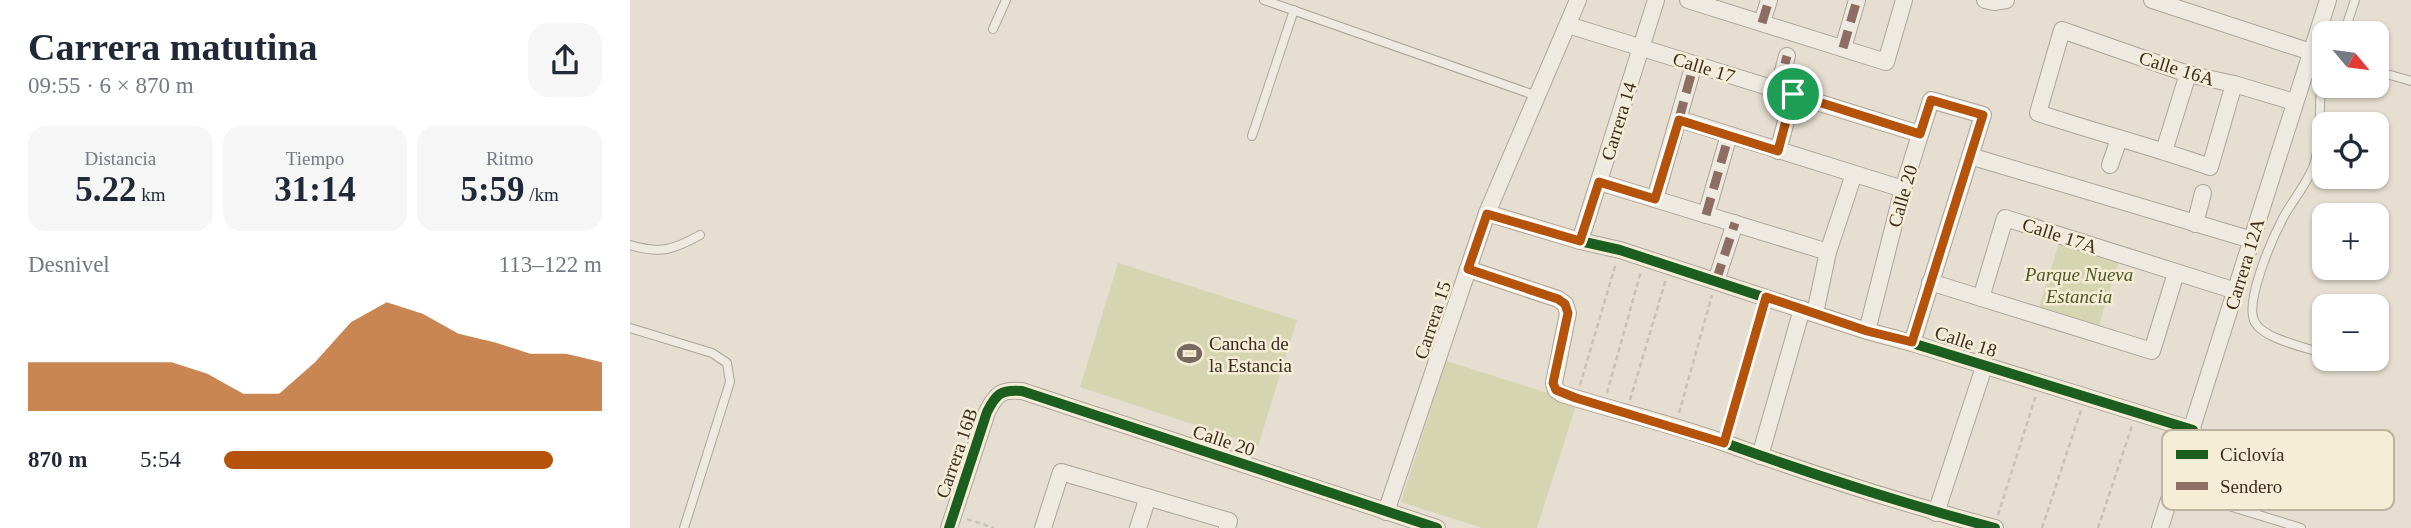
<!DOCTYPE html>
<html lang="es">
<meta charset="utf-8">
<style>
:root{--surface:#fff;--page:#f6f6f7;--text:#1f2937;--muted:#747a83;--accent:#b45309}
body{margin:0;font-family:Georgia,serif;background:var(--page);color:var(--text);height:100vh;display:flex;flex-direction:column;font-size:26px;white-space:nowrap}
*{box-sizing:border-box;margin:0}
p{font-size:23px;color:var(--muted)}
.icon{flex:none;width:38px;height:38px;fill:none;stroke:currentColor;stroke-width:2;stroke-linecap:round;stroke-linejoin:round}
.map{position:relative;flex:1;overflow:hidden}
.panel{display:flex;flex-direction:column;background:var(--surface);width:630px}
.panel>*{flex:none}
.needle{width:46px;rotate:119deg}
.buttons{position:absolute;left:1682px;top:21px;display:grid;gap:14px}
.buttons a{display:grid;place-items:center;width:77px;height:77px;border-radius:14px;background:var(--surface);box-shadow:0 2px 5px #0004;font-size:35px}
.pin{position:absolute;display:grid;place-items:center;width:60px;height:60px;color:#fff;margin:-30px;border:4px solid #fff;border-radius:50%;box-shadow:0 2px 7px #0007}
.round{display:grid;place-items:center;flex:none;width:74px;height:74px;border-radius:21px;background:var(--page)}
.summary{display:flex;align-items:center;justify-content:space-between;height:119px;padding:0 28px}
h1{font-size:38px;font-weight:700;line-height:52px}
.metrics{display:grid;grid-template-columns:repeat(3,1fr);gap:10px;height:119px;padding:7px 28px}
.metrics div{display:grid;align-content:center;border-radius:18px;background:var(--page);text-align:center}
.metrics b{font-size:35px;font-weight:700}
.metrics small{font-size:19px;font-weight:400}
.metrics p{font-size:19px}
.chart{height:196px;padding:14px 28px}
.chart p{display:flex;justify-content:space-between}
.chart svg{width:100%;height:126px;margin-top:7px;fill:var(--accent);opacity:.7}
ul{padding:0 28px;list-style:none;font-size:23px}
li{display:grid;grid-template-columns:112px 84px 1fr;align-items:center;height:52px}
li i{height:18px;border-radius:9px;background:var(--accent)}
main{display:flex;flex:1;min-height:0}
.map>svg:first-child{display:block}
.green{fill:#d6d5b2}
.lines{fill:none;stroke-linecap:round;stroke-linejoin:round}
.lane-casing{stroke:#aca498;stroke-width:10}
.street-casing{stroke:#aca498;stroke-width:18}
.path{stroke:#c7c1b8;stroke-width:2.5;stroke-dasharray:5 3.5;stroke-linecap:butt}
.lane{stroke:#eeeae2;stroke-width:8}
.street{stroke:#eeeae2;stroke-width:16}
.quiet{stroke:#8d6e63;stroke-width:9;stroke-dasharray:18 9;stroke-linecap:butt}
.cycleway-casing{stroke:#f6edd7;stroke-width:15}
.cycleway{stroke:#1b5e20;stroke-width:10}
.route-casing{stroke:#fff;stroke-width:14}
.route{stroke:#b45309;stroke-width:9}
.labels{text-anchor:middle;stroke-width:5;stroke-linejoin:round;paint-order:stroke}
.street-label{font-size:19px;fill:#3c2c20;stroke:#f6edd7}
.park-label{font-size:19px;font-style:italic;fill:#4d5826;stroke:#f6edd7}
.poi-label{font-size:19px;fill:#3c2c20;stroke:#f6edd7;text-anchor:start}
.key{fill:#f6edd7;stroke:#beb3a0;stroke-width:2}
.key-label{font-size:19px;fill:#3c2c20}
</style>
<main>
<section class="panel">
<div class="summary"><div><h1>Carrera matutina</h1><p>09:55 · 6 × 870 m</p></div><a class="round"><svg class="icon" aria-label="share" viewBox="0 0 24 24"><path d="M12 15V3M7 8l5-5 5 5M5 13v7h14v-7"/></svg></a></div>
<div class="metrics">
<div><p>Distancia</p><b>5.22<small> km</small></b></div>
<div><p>Tiempo</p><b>31:14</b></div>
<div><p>Ritmo</p><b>5:59<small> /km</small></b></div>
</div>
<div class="chart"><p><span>Desnivel</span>113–122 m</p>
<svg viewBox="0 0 160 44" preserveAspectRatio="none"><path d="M0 44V27L10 27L20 27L30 27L40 27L50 31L60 38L70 38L80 27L90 13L100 6L110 10L120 17L130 20L140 24L150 24L160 27V44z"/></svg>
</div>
<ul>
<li><b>870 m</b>5:54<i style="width:87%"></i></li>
</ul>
</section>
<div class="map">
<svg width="1781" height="528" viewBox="0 0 1781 528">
<rect width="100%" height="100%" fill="#e6ded0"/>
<g class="green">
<polygon points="1429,243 1489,261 1468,328 1408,310"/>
<polygon points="488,263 667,320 628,446 450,387"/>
<polygon points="816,361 947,402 907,528 852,528 771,502"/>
</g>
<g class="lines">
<defs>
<g id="lane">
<polyline points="634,0 907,96"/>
<polyline points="363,29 376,0"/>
<polyline points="1714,33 1725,0"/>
<polyline points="1746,71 1781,81"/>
<path d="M 1694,79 L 1691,87 C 1689,111 1691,138 1685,162 C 1679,182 1663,199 1653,218 C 1643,237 1612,306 1626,324 C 1637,340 1676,347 1694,354"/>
<polyline points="622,136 664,10"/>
<path d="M 0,245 C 31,254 43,250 70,235"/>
<polyline points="0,328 82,353 97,363 100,382 54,528"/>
<polyline points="1709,359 1730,366"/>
<polyline points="1573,498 1671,528"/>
</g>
<g id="street">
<polyline points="1058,0 1256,62 1274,0"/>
<polyline points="1355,0 1364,2 1376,0"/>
<polyline points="1522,0 1681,52"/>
<polyline points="1132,23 1139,0"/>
<polyline points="938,25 1290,134"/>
<polyline points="1213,48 1227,0"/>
<path d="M 1604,84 L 1580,167 C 1523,147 1465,132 1408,113 L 1432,30 L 1558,74 L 1604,84 L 1664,102"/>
<polyline points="1148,90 1157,56"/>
<polyline points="1049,119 1273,189"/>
<polyline points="1148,151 1163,95"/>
<polyline points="1534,151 1558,74"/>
<polyline points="1340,156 1622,240"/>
<polyline points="1480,165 1489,139"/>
<polyline points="969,182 1198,252"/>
<polyline points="1025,199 1064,64"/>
<polyline points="857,213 950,241 990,250 1237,331 1282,343 1563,430"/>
<polyline points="1076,215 1099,135"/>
<polyline points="1565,224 1573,193"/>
<polyline points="950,241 1026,0"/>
<path d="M 838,269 L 928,299 L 935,304 L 938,313 L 924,383 L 926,390 L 932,394 C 986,411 1042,424 1095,443 C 1184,475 1274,504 1365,528"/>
<polyline points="1086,281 1105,223"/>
<polyline points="1300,282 1522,351 1546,273"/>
<polyline points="1351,298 1375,218 1606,291"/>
<polyline points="1185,313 1198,252 1224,174"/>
<polyline points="1237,331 1273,189 1301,100 1353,115 1282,343"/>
<polyline points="1130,456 1172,309"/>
<polyline points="756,512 857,213 948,0"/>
<polyline points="1306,513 1354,367"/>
<path d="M 319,528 L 357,412 C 366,394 371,389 392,391 L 807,528"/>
<polyline points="413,528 431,472 599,521 597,528"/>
<polyline points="508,528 518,497"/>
<polyline points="1530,528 1698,0"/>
</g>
</defs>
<use href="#lane" class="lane-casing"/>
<use href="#street" class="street-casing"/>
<g class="path">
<polyline points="950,385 986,263"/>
<polyline points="977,393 1011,271"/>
<polyline points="1000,400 1036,279"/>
<polyline points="1049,413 1082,295"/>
<polyline points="1098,428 1133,310"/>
<polyline points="1368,515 1406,395"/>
<polyline points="337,519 364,528"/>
<polyline points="1412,528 1451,410"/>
<polyline points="1468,528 1502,426"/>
</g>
<use href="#lane" class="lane"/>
<use href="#street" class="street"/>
<g class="quiet">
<polyline points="1132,23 1139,0"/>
<polyline points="1213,48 1227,0"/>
<polyline points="1148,90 1157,56"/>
<polyline points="1049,119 1064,64"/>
<polyline points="1148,151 1163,95"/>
<polyline points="1076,215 1099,135"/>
<polyline points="1086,281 1105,223"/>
</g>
<defs>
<g id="cycleway">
<polyline points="857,213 950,241 990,250 1237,331 1282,343 1563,430"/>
<path d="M 838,269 L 928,299 L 935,304 L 938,313 L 924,383 L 926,390 L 932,394 C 986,411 1042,424 1095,443 C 1184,475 1274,504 1365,528"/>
<path d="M 319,528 L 357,412 C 366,394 371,389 392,391 L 807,528"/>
</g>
</defs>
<use href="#cycleway" class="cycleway-casing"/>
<use href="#cycleway" class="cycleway"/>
</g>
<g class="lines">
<defs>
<polygon id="route" points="1163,94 1290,134 1301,100 1353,115 1282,342 1237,331 1136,297 1094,443 946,398 926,390 923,383 938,313 935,304 928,299 838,269 857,214 950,241 969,182 1025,199 1049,120 1148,151"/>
</defs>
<use href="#route" class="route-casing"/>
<use href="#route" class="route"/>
</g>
<defs>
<symbol id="stadium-bare" viewBox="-9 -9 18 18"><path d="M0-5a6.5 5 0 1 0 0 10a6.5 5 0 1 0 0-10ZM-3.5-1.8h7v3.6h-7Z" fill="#786a5e" stroke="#f6edd7" stroke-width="2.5" paint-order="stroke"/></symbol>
</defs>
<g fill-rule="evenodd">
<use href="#stadium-bare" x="542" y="336" width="35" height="35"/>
</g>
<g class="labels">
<g class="street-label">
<text transform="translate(1074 67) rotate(17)" y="7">Calle 17</text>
<text transform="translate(1547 68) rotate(17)" y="7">Calle 16A</text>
<text transform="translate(988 121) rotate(-73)" y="7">Carrera 14</text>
<text transform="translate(1272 196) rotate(-74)" y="7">Calle 20</text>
<text transform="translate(1430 235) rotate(18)" y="7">Calle 17A</text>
<text transform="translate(1614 264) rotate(-73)" y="7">Carrera 12A</text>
<text transform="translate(802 320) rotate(-72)" y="7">Carrera 15</text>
<text transform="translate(1336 341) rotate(18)" y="7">Calle 18</text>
<text transform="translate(594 440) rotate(18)" y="7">Calle 20</text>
<text transform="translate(326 453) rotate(-71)" y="7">Carrera 16B</text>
</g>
<g class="park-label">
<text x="1449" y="281">Parque Nueva<tspan x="1449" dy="22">Estancia</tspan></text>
</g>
<g class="poi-label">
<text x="579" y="350">Cancha de<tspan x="579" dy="22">la Estancia</tspan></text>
</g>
</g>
<rect x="1532" y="430" width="232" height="80" rx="10" class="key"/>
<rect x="1546" y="450" width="32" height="9" fill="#1b5e20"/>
<rect x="1546" y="482" width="32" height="8" fill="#8d6e63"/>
<g class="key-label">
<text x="1590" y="461">Ciclovía</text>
<text x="1590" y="493">Sendero</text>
</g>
</svg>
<div class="buttons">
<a><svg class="needle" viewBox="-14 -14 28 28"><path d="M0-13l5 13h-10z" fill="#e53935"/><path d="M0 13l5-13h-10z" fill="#747a83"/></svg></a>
<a><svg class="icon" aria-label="locate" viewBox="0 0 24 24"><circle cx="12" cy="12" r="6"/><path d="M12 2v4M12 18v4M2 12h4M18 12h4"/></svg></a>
<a>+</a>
<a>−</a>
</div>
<div class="pin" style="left:1163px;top:94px;background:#1e9e55"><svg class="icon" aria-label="arrive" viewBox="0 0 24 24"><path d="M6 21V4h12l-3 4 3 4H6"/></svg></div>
</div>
</main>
